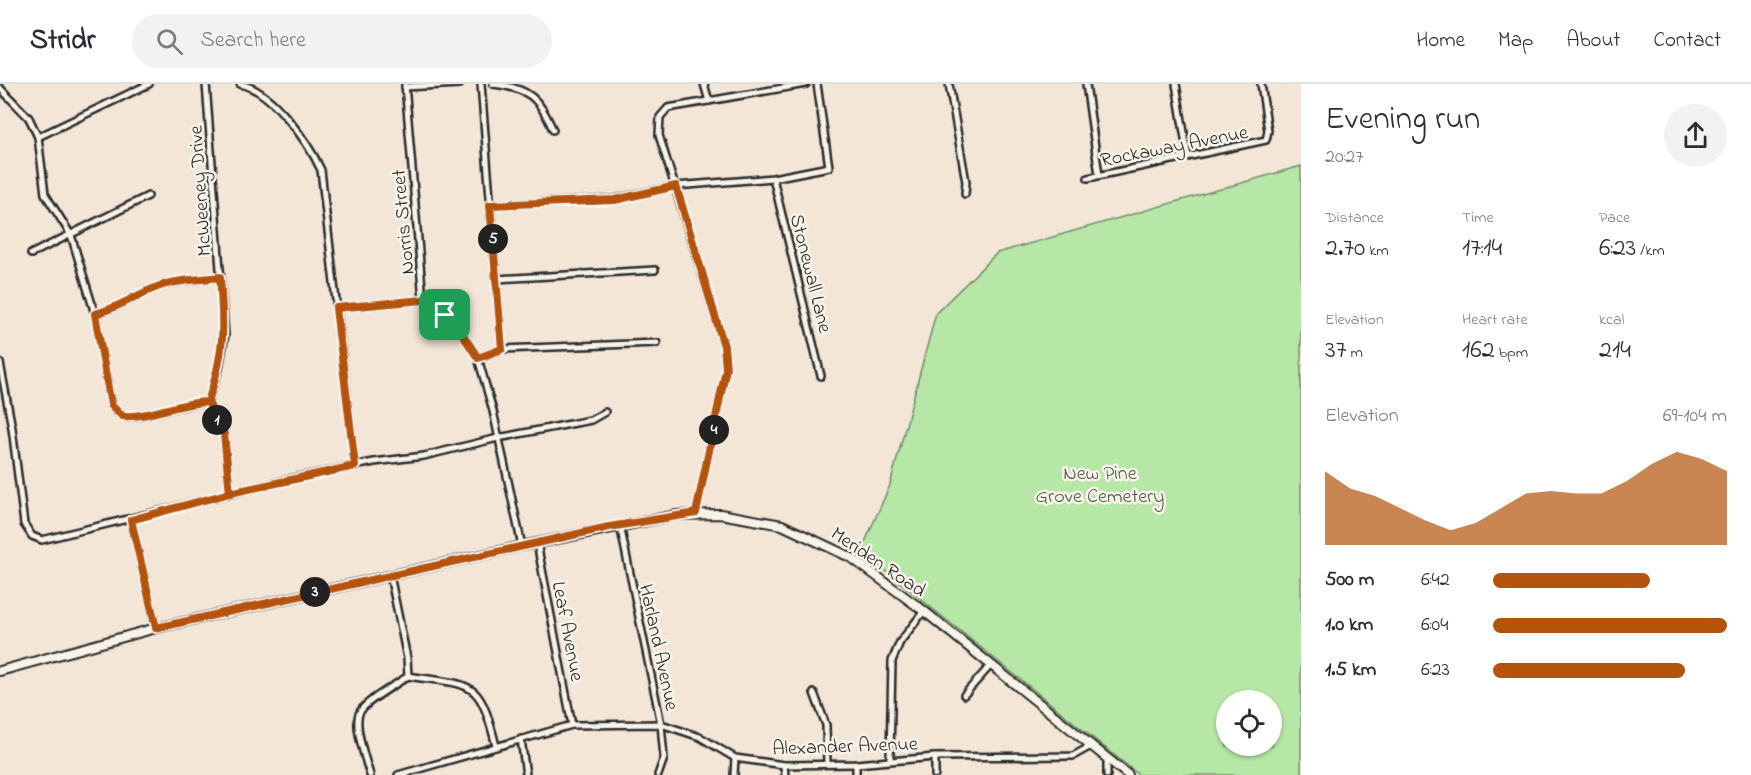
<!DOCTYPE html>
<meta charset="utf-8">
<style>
:root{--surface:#fff;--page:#f2f2f3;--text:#2b2b33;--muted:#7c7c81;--line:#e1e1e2;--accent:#b45309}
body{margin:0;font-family:"Indie Flower",sans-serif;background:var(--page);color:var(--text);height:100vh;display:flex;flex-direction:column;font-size:22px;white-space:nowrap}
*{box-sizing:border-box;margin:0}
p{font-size:20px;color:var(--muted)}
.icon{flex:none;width:33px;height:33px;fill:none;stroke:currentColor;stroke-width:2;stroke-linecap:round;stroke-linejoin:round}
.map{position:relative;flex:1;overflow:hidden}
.sheet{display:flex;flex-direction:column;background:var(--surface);width:450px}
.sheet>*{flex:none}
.tools{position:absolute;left:1216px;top:606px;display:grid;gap:12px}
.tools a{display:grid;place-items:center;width:66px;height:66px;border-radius:50%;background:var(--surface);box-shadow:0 2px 4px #0004;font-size:30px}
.pin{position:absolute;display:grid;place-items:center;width:51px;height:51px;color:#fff;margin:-26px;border-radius:12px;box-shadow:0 3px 9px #0006}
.km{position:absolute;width:30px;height:30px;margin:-15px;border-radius:50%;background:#222;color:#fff;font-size:16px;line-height:30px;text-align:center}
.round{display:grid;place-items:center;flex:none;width:63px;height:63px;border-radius:32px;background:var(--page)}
.head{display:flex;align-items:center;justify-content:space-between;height:102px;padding:0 24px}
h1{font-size:33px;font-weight:600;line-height:45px}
.metrics{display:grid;grid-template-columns:repeat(3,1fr);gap:9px;height:102px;padding:6px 24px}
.metrics div{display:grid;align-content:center}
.metrics b{font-size:26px;font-weight:600}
.metrics small{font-size:16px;font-weight:400}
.metrics p{font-size:16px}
.chart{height:168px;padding:12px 24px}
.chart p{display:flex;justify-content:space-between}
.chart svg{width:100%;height:108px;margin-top:6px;fill:var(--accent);opacity:.7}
ul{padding:0 24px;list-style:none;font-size:20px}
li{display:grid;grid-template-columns:96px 72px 1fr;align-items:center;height:45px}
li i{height:15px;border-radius:8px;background:var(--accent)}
header{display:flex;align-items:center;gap:36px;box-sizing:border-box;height:84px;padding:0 30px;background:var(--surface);border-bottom:2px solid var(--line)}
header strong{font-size:28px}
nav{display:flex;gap:33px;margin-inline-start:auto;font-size:21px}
.search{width:420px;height:54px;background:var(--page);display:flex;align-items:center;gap:15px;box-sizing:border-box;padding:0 21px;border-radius:33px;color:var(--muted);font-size:22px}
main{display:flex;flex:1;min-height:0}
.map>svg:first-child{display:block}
.green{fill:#b6e7a7;stroke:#708969;stroke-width:1.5;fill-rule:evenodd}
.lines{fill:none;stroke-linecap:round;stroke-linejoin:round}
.street-casing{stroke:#2b2b2b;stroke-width:10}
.secondary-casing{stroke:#2b2b2b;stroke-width:12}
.street{stroke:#f7f3e8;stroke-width:5}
.secondary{stroke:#f7f3e8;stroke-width:8}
.route-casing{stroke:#fff;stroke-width:12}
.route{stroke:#b45309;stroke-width:8}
.labels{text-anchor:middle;stroke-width:5;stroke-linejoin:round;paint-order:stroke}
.street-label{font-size:20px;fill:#2b2b2b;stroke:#f7f3e8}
.park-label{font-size:20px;fill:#4e5a4a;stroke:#f7f3e8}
</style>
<header>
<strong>Stridr</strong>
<div class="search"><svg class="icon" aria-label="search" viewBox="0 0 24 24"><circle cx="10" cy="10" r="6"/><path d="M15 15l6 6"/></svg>Search here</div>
<nav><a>Home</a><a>Map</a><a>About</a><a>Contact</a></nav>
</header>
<main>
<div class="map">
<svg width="1301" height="691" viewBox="0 0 1301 691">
<rect width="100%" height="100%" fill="#f3e6d7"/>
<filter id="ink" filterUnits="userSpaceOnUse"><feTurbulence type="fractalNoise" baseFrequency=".0167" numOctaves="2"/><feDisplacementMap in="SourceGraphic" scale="12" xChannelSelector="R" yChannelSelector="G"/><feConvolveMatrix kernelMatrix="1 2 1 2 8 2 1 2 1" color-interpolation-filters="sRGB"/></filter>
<g filter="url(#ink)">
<path class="green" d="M 1301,82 L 1301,691 L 1139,691 L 861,467 L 890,401 L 936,229 L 997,169 ZM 1227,616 L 1272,616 L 1272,662 L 1227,662 Z"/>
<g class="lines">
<defs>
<g id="street">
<polyline points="206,0 225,251 219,285 208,318"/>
<path d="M 240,0 C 272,6 308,58 321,86 L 355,382"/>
<polyline points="405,0 423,216 445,231 461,248 478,274 493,327 522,462"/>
<polyline points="481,0 502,265"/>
<path d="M 493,0 C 528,4 539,13 553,46"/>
<polyline points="704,0 709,17"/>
<polyline points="949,0 966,98 965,110"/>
<polyline points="1086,0 1099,91"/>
<polyline points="1176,0 1188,73"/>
<polyline points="405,3 460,0"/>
<path d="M 0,4 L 29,34 L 38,53 L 45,110 L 71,151 L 95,230 L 111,321 C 114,324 118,330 122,332 C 134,337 189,318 208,318"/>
<polyline points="38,53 149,0"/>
<polyline points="773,94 821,292"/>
<polyline points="1088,94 1266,56 1268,47 1261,0"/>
<polyline points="490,121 615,115 676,102 773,94 829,83 817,0"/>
<polyline points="31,170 148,112"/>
<polyline points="496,195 655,186"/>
<polyline points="336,224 423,216"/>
<path d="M 95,230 C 119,225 137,210 160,202 C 178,196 201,196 221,193"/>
<polyline points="478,274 502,265 657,259"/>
<polyline points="0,279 12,344 24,440 32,452 42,456 290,395 374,378 424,372 498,354 591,336 605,328"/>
<polyline points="208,318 224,350 230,409"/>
<polyline points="696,429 726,285 724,262 659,51 660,33 668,24 806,0"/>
<polyline points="131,436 156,544"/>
<polyline points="620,441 661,640 664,674 658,691"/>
<polyline points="537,459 572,641"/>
<polyline points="390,491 407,574 408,592"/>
<polyline points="814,609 826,641 827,680"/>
<polyline points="964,611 990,582"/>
<polyline points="521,655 526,691"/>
<polyline points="890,675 892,577 900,558 924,527"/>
<polyline points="856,680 856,691"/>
<polyline points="784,681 785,691"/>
<path d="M 370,691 C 366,677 354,643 359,630 C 363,618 396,601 408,592 C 473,602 479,593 496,662"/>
<polyline points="398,691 572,641 661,640 700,653 735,674 784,681 856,680 935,673 1073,672 1091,662"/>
<polyline points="734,691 735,674"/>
<polyline points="935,691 935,673"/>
<polyline points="1107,691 1107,675"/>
</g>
<polyline id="secondary" points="0,587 156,544 522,462 677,431 720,430 782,441 852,474 924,527 1128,691"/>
</defs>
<use href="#street" class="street-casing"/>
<use href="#secondary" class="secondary-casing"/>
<use href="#street" class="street"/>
<use href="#secondary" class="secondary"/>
</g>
</g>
<g class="lines" filter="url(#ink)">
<defs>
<path id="route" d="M 445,231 L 423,216 L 336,224 L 355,382 L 230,409 L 224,350 L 208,318 C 179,318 151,334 122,332 L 111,321 L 95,230 C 119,224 137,210 160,202 C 178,195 201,196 220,193 C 224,246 225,267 208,318 L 224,350 L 230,409 L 131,436 L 156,544 L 609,443 L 696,429 L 726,285 L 724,262 L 676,102 L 615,116 L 490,121 L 502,265 L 478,274 L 461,248 L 445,231"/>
</defs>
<use href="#route" class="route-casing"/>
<use href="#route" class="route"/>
</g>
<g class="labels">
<g class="street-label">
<text transform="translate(1174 61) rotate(-11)" y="7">Rockaway Avenue</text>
<text transform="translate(199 107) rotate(-94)" y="7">McWeeney Drive</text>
<text transform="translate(402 138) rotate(-95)" y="7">Norris Street</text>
<text transform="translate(812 189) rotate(76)" y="7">Stonewall Lane</text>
<text transform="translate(879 477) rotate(34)" y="7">Meriden Road</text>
<text transform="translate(569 547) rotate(79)" y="7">Leaf Avenue</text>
<text transform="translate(660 563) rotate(78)" y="7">Harland Avenue</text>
<text transform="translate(845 661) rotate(-2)" y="7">Alexander Avenue</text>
</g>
<g class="park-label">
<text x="1100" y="395">New Pine<tspan x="1100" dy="23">Grove Cemetery</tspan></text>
</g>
</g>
</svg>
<div class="tools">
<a><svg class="icon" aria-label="locate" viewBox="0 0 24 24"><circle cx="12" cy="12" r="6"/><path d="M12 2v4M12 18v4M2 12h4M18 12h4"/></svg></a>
</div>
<div class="pin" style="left:445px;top:231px;background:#1e9e55"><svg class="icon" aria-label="arrive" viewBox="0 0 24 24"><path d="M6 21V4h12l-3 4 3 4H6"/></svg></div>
<b class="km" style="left:217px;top:336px">1</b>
<b class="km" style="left:315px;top:508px">3</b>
<b class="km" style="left:714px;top:346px">4</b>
<b class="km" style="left:493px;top:155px">5</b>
</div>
<section class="sheet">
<div class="head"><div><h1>Evening run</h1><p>20:27</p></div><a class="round"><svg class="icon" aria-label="share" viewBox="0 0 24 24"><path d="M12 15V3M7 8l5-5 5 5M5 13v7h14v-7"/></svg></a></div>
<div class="metrics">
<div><p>Distance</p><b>2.70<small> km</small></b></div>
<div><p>Time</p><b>17:14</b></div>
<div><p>Pace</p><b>6:23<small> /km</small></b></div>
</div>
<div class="metrics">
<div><p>Elevation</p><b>37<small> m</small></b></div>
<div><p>Heart rate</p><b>162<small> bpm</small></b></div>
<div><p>kcal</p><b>214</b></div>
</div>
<div class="chart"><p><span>Elevation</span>69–104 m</p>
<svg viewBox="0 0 160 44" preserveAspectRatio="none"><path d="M0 44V14L10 21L20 24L30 29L40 34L50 38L60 35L70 29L80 23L90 22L100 23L110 23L120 18L130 11L140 6L150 9L160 14V44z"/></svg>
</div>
<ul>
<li><b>500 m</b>6:42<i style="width:67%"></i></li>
<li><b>1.0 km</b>6:04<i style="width:100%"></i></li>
<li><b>1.5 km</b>6:23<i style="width:82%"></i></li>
</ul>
</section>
</main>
